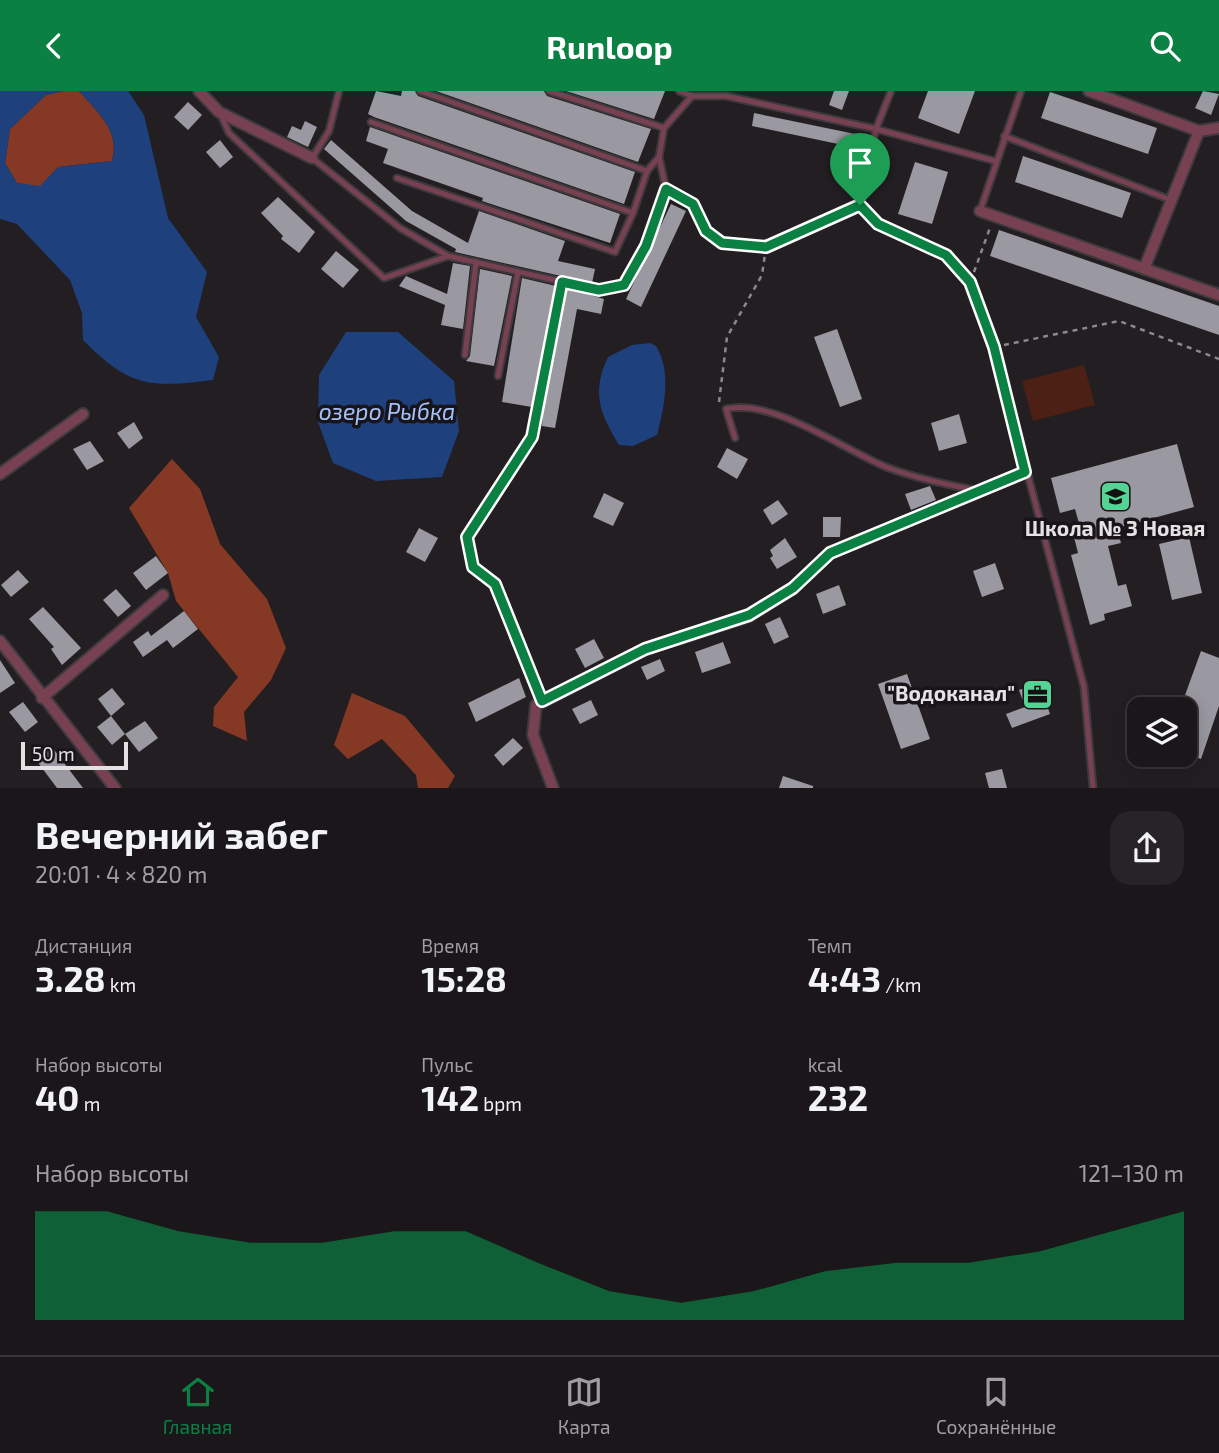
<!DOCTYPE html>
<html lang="ru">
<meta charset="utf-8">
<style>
:root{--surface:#1a161a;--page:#272327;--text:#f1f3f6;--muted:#9f9fa2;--line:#383539;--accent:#0b8043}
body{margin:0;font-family:"Exo 2",sans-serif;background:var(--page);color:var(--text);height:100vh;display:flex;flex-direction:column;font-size:26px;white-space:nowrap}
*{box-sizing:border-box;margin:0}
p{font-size:23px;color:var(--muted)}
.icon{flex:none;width:38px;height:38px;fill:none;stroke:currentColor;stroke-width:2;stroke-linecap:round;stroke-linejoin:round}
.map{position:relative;height:697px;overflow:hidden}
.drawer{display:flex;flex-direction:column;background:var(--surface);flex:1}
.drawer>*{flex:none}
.fabs{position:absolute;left:1127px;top:606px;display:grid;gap:14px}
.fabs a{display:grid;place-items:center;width:70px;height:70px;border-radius:14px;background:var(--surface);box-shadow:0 4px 18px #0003,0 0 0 2px var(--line);font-size:35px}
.scale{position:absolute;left:21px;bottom:18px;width:107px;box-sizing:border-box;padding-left:7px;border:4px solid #e5e2e4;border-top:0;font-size:19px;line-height:24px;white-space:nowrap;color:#e5e2e4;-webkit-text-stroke:5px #191419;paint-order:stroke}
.pin{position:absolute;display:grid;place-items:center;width:60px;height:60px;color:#fff;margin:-72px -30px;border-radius:50% 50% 50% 0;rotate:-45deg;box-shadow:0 0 7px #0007}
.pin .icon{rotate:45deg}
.round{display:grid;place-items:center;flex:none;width:74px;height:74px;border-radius:21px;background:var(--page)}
.headline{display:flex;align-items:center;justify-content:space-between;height:119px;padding:0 35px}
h1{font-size:38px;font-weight:700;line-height:52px}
.metrics{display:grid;grid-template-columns:repeat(3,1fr);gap:10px;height:119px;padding:7px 35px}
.metrics div{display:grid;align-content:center}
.metrics b{font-size:35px;font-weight:700}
.metrics small{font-size:19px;font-weight:400}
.metrics p{font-size:19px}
.chart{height:196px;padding:14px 35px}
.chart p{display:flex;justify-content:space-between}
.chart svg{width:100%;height:126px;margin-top:7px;fill:var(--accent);opacity:.7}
header{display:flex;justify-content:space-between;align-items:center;height:91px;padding:0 35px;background:var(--accent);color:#fff;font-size:32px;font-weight:700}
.tabs{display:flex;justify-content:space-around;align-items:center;height:98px;border-top:2px solid var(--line);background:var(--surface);font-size:19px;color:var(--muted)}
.tabs a{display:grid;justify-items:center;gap:4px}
.tabs .current{color:var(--accent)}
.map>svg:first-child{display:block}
.green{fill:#4c2015}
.forest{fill:#853924}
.water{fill:#1e417d}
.building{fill:#9a98a0}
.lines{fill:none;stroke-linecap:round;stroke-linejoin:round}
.lane-casing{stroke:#3d393d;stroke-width:9}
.street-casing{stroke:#3d393d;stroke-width:14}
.path{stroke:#8c888b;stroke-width:2.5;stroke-dasharray:5 5;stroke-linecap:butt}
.lane{stroke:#774151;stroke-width:5}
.street{stroke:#774151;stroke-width:10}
.route-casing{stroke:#fff;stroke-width:14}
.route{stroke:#0b8043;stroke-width:9}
.labels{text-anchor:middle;stroke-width:7;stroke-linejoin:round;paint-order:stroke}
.poi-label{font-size:21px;font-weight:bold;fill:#e5e2e4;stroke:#191419}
.water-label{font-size:23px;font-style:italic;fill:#a2c2f8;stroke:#191419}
</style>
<header><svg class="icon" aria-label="back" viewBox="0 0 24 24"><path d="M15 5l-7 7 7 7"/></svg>Runloop<svg class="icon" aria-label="search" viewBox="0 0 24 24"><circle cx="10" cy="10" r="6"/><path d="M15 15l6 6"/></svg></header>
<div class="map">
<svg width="1219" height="697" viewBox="0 0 1219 697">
<rect width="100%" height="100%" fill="#221e22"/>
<polygon class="green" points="1084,274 1095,314 1033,330 1022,290"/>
<g class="forest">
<path d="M 64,0 L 79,0 C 97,21 121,40 112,70 L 58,76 L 40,96 L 17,92 L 5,72 L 10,38 L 46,4 Z"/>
<polygon points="172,368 200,398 220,453 267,508 286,557 271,589 244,621 247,650 213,635 214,616 238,586 176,510 168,482 129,417"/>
<polygon points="352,602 405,625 455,685 448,697 418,697 416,684 382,648 348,668 334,654"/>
</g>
<g class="water">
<path d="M 0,0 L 64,0 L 46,4 L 10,38 L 5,72 L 17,92 L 40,95 L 58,76 L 112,70 C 121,40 97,21 79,0 L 128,0 L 144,24 L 168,127 L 207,181 L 196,226 L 219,266 L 213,289 C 149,297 129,296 83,249 L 82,222 L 70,189 L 17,133 L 0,128 Z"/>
<polygon points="346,241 398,241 454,290 459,340 442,386 376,390 333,372 318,331 319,284"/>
<path d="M 650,252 L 656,255 C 672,281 664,317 657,344 L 633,355 L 619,354 C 600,323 591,301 608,266 L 632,254 Z"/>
</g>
<g class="building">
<polygon points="376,0 401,5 402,0 415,0 418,5 635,81 624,113 374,26 368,23"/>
<polygon points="436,0 544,0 547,5 651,38 638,71"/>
<polygon points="566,0 665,0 654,28"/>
<polygon points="834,0 849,0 842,19 829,14"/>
<polygon points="928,0 975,0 959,43 918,27"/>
<polygon points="1203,0 1219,3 1211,24 1195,17"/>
<polygon points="1050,1 1157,37 1148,63 1041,27"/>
<polygon points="188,11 202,24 188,39 174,26"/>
<polygon points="754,22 860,44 857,57 752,35"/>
<polygon points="305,30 317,36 308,56 287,46 292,35 301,39"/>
<polygon points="370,36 620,123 610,152 482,110 483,107 383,72 388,58 366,50"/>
<polygon points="220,49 233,66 220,77 206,61"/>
<polygon points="331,49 412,120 468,152 479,120 565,150 558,170 595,178 592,192 455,161 456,158 406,130 324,58"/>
<polygon points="1023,65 1131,102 1122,127 1015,91"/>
<polygon points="915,71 948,81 932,133 898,123"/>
<polygon points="278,106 315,141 299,162 281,148 283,145 261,122"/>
<polygon points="671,113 686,120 641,216 626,208"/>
<polygon points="999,139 1219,215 1219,244 990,165"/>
<polygon points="336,160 359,179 343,197 321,178"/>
<polygon points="453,172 470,175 463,238 441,234 445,214 399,195 406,185 447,203"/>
<polygon points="480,178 512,185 494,275 466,270 470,265"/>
<polygon points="522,187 556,195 532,316 502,311"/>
<polygon points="566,197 604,208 601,223 577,218 555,337 542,335 543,318"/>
<polygon points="837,238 862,308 840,316 814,246"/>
<polygon points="959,323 967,352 939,360 931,332"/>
<polygon points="134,331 143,347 129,358 117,342"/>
<polygon points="90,350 104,370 87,379 73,358"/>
<polygon points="1177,353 1194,416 1117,437 1121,452 1108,455 1118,495 1126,493 1132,515 1104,523 1105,529 1090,534 1071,464 1078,462 1074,446 1082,443 1075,418 1060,422 1051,387"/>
<polygon points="727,357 748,368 737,388 717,376"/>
<polygon points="930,395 936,409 911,419 905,403"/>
<polygon points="604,402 624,412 613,435 593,426"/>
<polygon points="778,409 788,423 772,434 763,419"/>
<polygon points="823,426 841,426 840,446 823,446"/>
<polygon points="419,437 438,447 425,471 406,461"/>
<polygon points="1189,446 1202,502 1172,509 1159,453"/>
<polygon points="785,447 797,466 777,478 770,467 773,465 770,459"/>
<polygon points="156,465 168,482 146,499 133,482"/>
<polygon points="995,472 1004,498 982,506 973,480"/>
<polygon points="18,479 29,491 11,506 1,494"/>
<polygon points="839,494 846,514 823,523 816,503"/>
<polygon points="116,498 131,515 118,526 103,509"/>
<polygon points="43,516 81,557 62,574 51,558 54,556 29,528"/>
<polygon points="184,520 198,538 173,557 167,549 143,566 133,551 148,540 151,545"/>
<polygon points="780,526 789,546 774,553 765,533"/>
<polygon points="594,548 604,567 585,577 575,558"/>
<polygon points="723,551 731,572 702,582 695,561"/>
<polygon points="1201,560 1219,567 1219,615 1201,668 1185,662 1185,618 1180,618"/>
<polygon points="660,568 665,580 647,589 641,576"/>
<polygon points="0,569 15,592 0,602"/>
<polygon points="907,583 930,648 901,658 878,593"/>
<polygon points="519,587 526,606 476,631 468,612"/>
<polygon points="1039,592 1050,623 1012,637 1006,623 1025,616 1019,599"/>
<polygon points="112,597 125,613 111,625 98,608"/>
<polygon points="591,609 598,624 580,633 572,618"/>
<polygon points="23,611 38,631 25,641 9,621"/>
<polygon points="111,625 125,643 112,654 97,636"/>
<polygon points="145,630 158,647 139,661 125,643"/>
<polygon points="513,647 523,657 503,675 494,664"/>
<polygon points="52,656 83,697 57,697 36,669"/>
<polygon points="1002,678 1007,697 989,697 985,682"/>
<polygon points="783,685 813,695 813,697 779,697"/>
</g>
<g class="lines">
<defs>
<g id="lane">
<polyline points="339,0 329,40 312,67 400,137 448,165 599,199 624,194 646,154 666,98 659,66 664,37 692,5"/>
<polyline points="420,0 647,80 659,66"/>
<polyline points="549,0 664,37"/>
<polyline points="679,0 692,5 726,5 876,38 891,0"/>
<polyline points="220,22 229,42 384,187 448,165"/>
<polyline points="371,31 633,122"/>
<polyline points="1004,45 1171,109"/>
<polyline points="995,70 876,38 860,114 878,133 946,164 970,191 994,256 1084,596 1093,697"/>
<polyline points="397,87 615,161 633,122 647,80"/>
<polyline points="980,120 1021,0"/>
<polyline points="465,264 476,171"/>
<polyline points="498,285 518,181"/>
<polyline points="532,346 562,191"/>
<path d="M 735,347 L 726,318 C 772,307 841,357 886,376 C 915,387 945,393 975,399"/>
<polyline points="473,476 495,493 543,610"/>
</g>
<g id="street">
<polyline points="199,0 219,21 312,67"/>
<polyline points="1089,0 1199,40 1219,37"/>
<polyline points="980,120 1219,204"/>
<polyline points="1144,178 1199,40"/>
<polyline points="0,383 83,323"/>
<polyline points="0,550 115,697"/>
<polyline points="42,607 163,504"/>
<polyline points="553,697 533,644 536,614 645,558 749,525 793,497 830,462 1025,381"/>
</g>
</defs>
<use href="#lane" class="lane-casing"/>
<use href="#street" class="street-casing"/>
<g class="path">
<polyline points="675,103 693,113 706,140 722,152 766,156 853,117"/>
<polyline points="974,181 991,134"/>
<polyline points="1004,254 1119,230 1219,268"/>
<polyline points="719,311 727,246 762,184 766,156"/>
<polyline points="471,466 467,446 527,354"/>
</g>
<use href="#lane" class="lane"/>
<use href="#street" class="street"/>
</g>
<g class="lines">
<defs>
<polygon id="route" points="666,98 693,113 706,140 722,152 766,156 860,114 878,133 946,164 970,191 994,256 1025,381 830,462 793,497 749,524 645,558 542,610 495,493 473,476 467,446 532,346 562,191 599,199 624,194 646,155"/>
</defs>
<use href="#route" class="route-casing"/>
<use href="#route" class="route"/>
</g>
<defs>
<symbol id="school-square" viewBox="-11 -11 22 22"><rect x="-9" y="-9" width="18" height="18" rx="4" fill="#54d395" stroke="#191419"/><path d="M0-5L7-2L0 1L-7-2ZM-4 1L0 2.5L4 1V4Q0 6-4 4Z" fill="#111"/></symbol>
<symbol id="office-square" viewBox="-11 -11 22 22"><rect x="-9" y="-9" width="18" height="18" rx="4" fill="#54d395" stroke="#191419"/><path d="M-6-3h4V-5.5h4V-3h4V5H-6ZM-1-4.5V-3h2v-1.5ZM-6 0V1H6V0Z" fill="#111"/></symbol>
</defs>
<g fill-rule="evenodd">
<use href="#school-square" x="1098" y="388" width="35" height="35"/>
<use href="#office-square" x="1020" y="586" width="35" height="35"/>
</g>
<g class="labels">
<g class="poi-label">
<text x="1115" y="445">Школа № 3 Новая</text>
<text x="1015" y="610" text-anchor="end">"Водоканал"</text>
</g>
<g class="water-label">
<text x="387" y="329">озеро Рыбка</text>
</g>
</g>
</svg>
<div class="fabs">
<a><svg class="icon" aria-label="layers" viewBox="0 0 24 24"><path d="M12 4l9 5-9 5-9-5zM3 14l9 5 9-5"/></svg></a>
</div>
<div class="scale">50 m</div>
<div class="pin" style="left:860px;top:114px;background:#1e9e55"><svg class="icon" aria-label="arrive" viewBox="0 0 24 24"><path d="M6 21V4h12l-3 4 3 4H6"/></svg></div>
</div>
<section class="drawer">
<div class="headline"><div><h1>Вечерний забег</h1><p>20:01 · 4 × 820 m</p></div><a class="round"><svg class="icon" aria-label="share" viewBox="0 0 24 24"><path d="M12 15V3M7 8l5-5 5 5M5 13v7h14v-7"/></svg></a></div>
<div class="metrics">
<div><p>Дистанция</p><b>3.28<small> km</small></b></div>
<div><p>Время</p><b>15:28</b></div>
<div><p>Темп</p><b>4:43<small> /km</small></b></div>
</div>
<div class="metrics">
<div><p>Набор высоты</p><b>40<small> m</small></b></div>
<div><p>Пульс</p><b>142<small> bpm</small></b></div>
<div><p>kcal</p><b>232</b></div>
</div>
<div class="chart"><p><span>Набор высоты</span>121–130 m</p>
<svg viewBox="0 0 160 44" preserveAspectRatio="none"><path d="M0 44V6L10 6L20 13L30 17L40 17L50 13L60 13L70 24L80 34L90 38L100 34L110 27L120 24L130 24L140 20L150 13L160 6V44z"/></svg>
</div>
</section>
<nav class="tabs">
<a class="current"><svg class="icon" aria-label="home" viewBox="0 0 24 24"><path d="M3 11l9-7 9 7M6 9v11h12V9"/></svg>Главная</a>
<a><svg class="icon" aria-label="map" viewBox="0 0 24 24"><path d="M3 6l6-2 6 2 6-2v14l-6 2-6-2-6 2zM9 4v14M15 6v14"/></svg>Карта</a>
<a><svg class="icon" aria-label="saved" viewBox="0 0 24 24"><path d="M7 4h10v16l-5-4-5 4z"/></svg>Сохранённые</a>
</nav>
